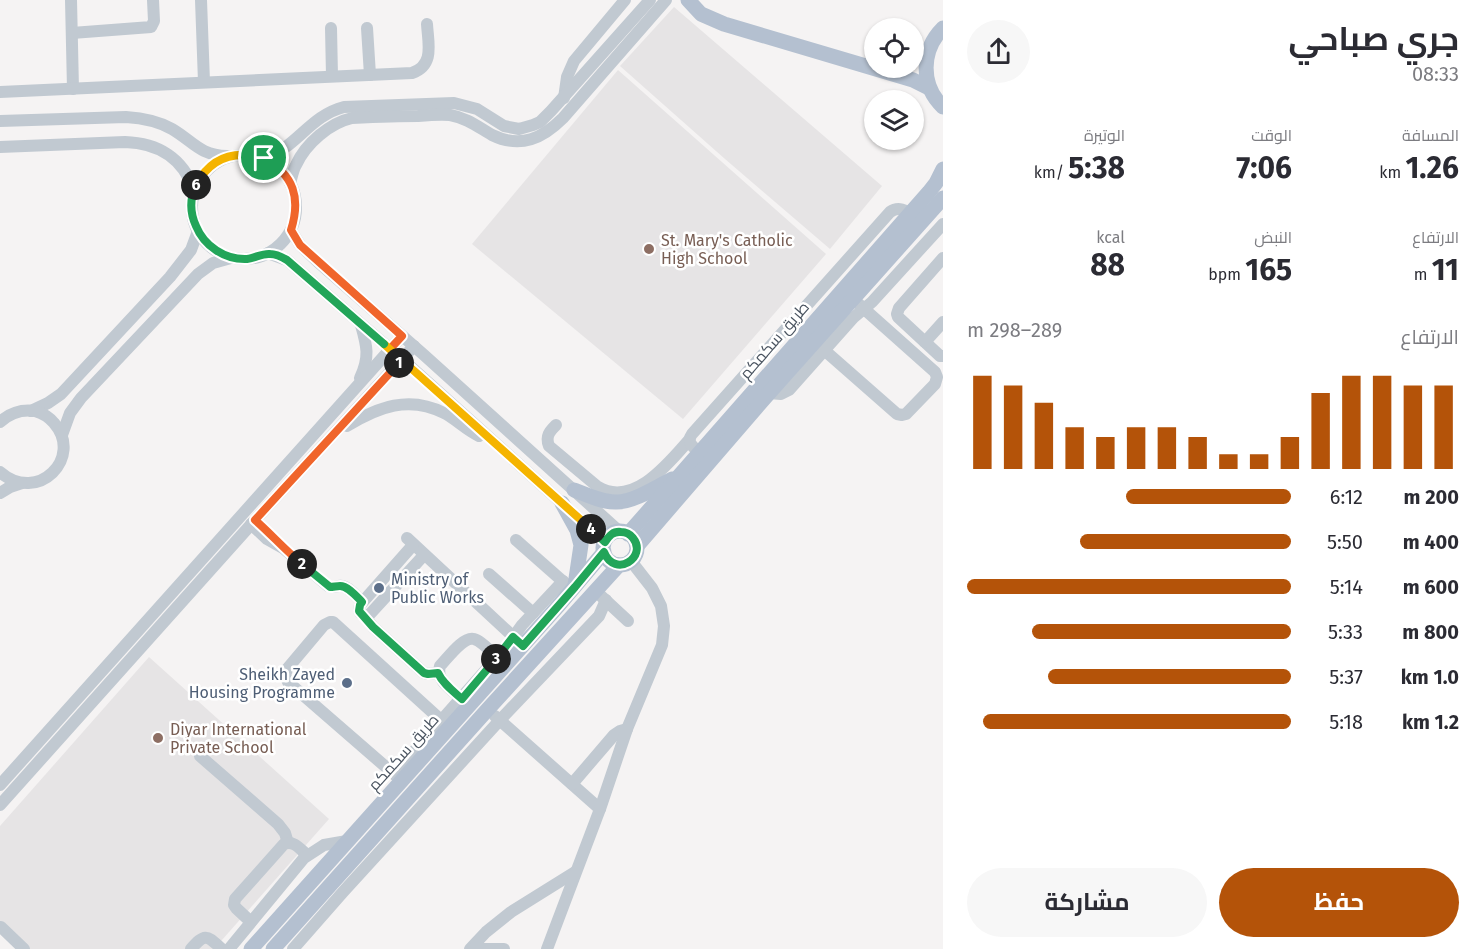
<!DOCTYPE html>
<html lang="ar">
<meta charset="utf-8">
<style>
:root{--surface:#fff;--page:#f7f7f7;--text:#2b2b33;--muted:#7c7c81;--accent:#b45309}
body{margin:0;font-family:"Fira Sans",Cairo,sans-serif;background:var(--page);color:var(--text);direction:rtl;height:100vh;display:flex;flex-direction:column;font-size:22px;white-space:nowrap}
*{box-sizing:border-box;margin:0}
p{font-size:20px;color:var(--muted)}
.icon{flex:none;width:33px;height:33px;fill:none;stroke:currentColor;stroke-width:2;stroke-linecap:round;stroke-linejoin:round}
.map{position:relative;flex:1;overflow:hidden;direction:ltr}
.details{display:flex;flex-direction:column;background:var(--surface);width:540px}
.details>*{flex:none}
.buttons{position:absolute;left:864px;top:18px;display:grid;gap:12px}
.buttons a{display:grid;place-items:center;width:60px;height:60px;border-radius:50%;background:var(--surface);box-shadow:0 2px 4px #0004;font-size:30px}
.pin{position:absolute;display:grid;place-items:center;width:51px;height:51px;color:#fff;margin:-26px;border:3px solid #fff;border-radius:50%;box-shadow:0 2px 6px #0007}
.km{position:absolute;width:30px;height:30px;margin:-15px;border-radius:50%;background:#222;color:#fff;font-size:16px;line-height:30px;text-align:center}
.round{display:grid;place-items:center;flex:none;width:63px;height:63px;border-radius:32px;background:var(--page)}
.head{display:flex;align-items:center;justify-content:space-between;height:102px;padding:0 24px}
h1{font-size:33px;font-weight:700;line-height:45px}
.metrics{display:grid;grid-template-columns:repeat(3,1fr);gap:9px;height:102px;padding:6px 24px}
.metrics div{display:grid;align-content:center}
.metrics b{font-size:30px;font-weight:700}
.metrics small{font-size:16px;font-weight:400}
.metrics p{font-size:16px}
.chart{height:168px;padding:12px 24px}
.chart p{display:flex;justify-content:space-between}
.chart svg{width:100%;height:108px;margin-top:6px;stroke:var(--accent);stroke-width:6}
.cta{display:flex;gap:12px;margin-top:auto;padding:12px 24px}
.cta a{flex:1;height:69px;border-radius:36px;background:var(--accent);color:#fff;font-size:24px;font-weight:700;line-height:69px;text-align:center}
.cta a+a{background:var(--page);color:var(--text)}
ul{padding:0 24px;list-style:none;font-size:20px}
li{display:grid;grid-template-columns:96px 72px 1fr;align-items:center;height:45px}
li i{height:15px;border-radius:8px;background:var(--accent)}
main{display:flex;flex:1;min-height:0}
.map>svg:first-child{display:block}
.education{fill:#e6e4e5}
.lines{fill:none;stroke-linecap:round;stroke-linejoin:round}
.minor{stroke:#c1c9d1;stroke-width:12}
.major{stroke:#b4c0d0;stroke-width:15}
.split-1-casing{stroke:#fff;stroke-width:12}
.split-2-casing{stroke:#fff;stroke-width:12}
.split-3-casing{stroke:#fff;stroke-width:12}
.split-4-casing{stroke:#fff;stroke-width:12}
.split-5-casing{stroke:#fff;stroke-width:12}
.split-6-casing{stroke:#fff;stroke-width:12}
.split-7-casing{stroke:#fff;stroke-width:12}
.split-1{stroke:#f0652b;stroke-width:8}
.split-2{stroke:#f0652b;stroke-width:8}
.split-3{stroke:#22a559;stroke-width:8}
.split-4{stroke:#22a559;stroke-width:8}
.split-5{stroke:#f5b400;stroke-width:8}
.split-6{stroke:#22a559;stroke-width:8}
.split-7{stroke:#f5b400;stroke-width:8}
.education-dot{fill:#8d6e63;stroke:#fff;stroke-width:2}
.service-dot{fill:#5c6f8a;stroke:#fff;stroke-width:2}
.labels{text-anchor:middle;stroke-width:5;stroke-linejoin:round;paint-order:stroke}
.education-label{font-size:16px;fill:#785e54;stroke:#fff;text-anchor:start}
.street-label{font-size:16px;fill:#4a5460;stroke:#fff}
.service-label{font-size:16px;fill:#4e5e75;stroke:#fff;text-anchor:start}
</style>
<main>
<section class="details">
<div class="head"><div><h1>جري صباحي</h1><p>08:33</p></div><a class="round"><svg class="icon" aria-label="share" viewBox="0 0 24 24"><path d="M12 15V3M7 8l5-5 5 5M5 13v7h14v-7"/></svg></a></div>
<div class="metrics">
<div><p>المسافة</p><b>1.26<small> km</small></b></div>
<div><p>الوقت</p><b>7:06</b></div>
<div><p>الوتيرة</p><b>5:38<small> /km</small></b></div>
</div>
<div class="metrics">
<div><p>الارتفاع</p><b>11<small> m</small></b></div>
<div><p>النبض</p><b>165<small> bpm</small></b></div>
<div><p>kcal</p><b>88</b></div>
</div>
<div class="chart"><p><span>الارتفاع</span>289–298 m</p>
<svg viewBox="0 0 160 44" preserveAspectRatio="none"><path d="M5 44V6M15 44V10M25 44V17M35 44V27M45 44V31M55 44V27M65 44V27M75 44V31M85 44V38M95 44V38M105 44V31M115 44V13M125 44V6M135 44V6M145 44V10M155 44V10"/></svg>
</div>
<ul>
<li><b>200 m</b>6:12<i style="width:51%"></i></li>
<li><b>400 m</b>5:50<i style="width:65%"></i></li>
<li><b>600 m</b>5:14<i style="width:100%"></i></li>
<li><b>800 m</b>5:33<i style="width:80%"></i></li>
<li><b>1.0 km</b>5:37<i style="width:75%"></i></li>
<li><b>1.2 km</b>5:18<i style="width:95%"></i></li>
</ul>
<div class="cta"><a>حفظ</a><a>مشاركة</a></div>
</section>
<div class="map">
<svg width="943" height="949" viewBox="0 0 943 949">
<rect width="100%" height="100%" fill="#f5f3f3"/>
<g class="education">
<polygon points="674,7 882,186 830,249 725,159 620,66"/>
<polygon points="618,70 826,254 683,419 472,244"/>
<polygon points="149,657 329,819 214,949 17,949 0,933 0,826"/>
</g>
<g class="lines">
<g class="minor">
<polyline points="71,0 73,89"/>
<polyline points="201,0 204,82"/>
<polyline points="331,28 332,76"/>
<polyline points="367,28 370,75"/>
<polyline points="72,33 151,27 154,21 153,0"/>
<path d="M 0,92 L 412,73 C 435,65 428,43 427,24"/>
<polyline points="564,98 567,77 574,61 625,0"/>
<path d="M 0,121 L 126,117 C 142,118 158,121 172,129 C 194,142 199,155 227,156"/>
<path d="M 0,147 L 125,142 C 158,143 183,158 194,190"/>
<circle cx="244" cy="207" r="52"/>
<path d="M 264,158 C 296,149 309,116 344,107 L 454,103 L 477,109 L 504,126 L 519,129 L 533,125 L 540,122 L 551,111 L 650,0"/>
<path d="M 290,183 C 292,177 293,170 296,165 C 306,143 330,123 352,118 C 374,117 396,116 418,116 C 429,115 440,114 450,115 C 467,118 478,127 492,135 C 521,149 543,138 563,118 L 666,0"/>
<polyline points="291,230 300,245 318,262 424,355 620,532"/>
<polyline points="268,253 287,260 412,368 605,542"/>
<polyline points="943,258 899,308 897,314 898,317 940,356 943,356"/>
<polyline points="815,342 897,414 902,415 906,414 935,384 937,377 935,372 853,299"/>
<polyline points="925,342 943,322"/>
<path d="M 360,378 C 370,357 367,346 361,325"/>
<polyline points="769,393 781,394 789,390 853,318 872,302 943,224"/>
<polyline points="31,411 48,403 61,394 170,277 191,250 198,231"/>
<path d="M 0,422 C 10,413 21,409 35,411 C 42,413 49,417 54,423 C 84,457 38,505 0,472"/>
<path d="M 556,425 C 550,431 545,436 549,446 L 598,487 C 633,508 668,464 689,440"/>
<path d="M 347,426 C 378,407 409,395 444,413 C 456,419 466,430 479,436"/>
<polyline points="62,435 70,413 81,398 198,274 213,263 231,258"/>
<path d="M 699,452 C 693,447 686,442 692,434 L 890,212 C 897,207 903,209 910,213"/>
<polyline points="0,493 10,487 22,483"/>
<path d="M 251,524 L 267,539 L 283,548 L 328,586 C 335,589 336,585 342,586 C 349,587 357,597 362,602"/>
<polyline points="407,538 518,641"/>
<polyline points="516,540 567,585"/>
<path d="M 413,545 L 360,605 L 359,611 C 362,616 365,616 370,614 L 424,555"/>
<polyline points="489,574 533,613"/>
<polyline points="601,596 628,621"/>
<polyline points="364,615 373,627 424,673 428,674 438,673"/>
<path d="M 462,699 C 452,690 435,680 440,666 C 447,659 463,636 474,639 C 482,641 491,652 497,658"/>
<polyline points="495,716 600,809"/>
<polyline points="200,756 278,824 285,833 288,843"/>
<polyline points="394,774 507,646 522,625 563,581"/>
<polyline points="402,781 288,682 285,675 287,669 324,625 330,622 333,622 442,721"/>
<polyline points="572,784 614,735 620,731 627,729"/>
<polyline points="0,785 402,336"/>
<polyline points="0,805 255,520 414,346"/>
<path d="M 251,922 L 236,908 L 234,905 L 235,899 L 284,844 C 294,840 300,849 307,855"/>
<polyline points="1,927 24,949"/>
<path d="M 191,949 C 206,932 207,936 222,949"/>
<polyline points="229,949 304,858 324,845 347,841"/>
<polyline points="293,949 343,892 500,720 599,616 606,600"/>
<polyline points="470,949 486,932 511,912 575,872"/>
<polyline points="473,949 504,949"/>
<polyline points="547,949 600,809 627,729 662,645 664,626 661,606 652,588 631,561"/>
</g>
<g class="major">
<polyline points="688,0 701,14 724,24 913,80 929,88"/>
<path d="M 943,28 C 921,50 920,85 943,107"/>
<path d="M 574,490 C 587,495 602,502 615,502 C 632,503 657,487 672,479"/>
<polyline points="562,503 577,530 581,545 575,585"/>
<circle cx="620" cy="548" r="17"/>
<polyline points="628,534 929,192 936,183 943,169"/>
<polyline points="637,546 769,393 943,198"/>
<polyline points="251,949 559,605 604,552"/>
<polyline points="273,949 488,709 619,565"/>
</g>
</g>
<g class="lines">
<defs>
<path id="split-1" d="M 264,158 C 294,175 301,198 291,230 L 300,245 L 402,336 L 390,349 L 402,359 L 399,363"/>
<path id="split-2" d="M 302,564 C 285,550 271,534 255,520 L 399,363"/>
<path id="split-3" d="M 302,564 L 330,587 C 333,587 337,586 340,586 C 348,586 357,597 362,602 L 360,605 L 359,611 L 373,627 L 424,673 L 428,674 L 438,673 C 443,684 453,691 462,699 L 496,659"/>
<path id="split-4" d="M 496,659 L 513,637 L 523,646 L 575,587 L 604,552 C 615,579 648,557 633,538 C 630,534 625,532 621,532 C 613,531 609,536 605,542 L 591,529"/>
<polyline id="split-5" points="384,344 591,529"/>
<path id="split-6" d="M 196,185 C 190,198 190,213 196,226 C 204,246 225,260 247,259 C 255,258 263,253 270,254 C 276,254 282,257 287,260 L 384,344"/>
<path id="split-7" d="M 196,185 C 211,157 235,150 264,158"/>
</defs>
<use href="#split-1" class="split-1-casing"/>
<use href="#split-2" class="split-2-casing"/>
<use href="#split-3" class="split-3-casing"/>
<use href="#split-4" class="split-4-casing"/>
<use href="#split-5" class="split-5-casing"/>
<use href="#split-6" class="split-6-casing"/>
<use href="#split-7" class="split-7-casing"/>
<use href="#split-1" class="split-1"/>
<use href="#split-2" class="split-2"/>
<use href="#split-3" class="split-3"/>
<use href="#split-4" class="split-4"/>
<use href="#split-5" class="split-5"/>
<use href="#split-6" class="split-6"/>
<use href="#split-7" class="split-7"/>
</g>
<g class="education-dot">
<circle cx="649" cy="249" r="6"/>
<circle cx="158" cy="738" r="6"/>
</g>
<g class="service-dot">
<circle cx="379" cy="588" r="6"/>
<circle cx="347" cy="683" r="6"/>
</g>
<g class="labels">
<g class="education-label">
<text x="661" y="246">St. Mary's Catholic<tspan x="661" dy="18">High School</tspan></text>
<text x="170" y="735">Diyar International<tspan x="170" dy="18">Private School</tspan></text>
</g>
<g class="street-label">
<text transform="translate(774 340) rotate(-49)" y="6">طريق سكمكم</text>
<text transform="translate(403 752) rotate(-48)" y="6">طريق سكمكم</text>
</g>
<g class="service-label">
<text x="391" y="585">Ministry of<tspan x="391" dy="18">Public Works</tspan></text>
<text x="335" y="680" text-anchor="end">Sheikh Zayed<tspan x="335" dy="18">Housing Programme</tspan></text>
</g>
</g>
</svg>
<div class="buttons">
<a><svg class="icon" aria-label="locate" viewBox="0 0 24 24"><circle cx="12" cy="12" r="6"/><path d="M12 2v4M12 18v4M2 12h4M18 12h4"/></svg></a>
<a><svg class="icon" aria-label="layers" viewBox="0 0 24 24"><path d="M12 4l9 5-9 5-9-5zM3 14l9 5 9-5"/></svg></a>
</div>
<div class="pin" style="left:264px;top:158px;background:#1e9e55"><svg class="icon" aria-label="arrive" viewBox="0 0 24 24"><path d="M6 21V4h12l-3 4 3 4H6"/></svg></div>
<b class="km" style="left:399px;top:363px">1</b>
<b class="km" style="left:302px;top:564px">2</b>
<b class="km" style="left:496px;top:659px">3</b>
<b class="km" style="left:591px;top:529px">4</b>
<b class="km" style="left:196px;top:185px">6</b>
</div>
</main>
